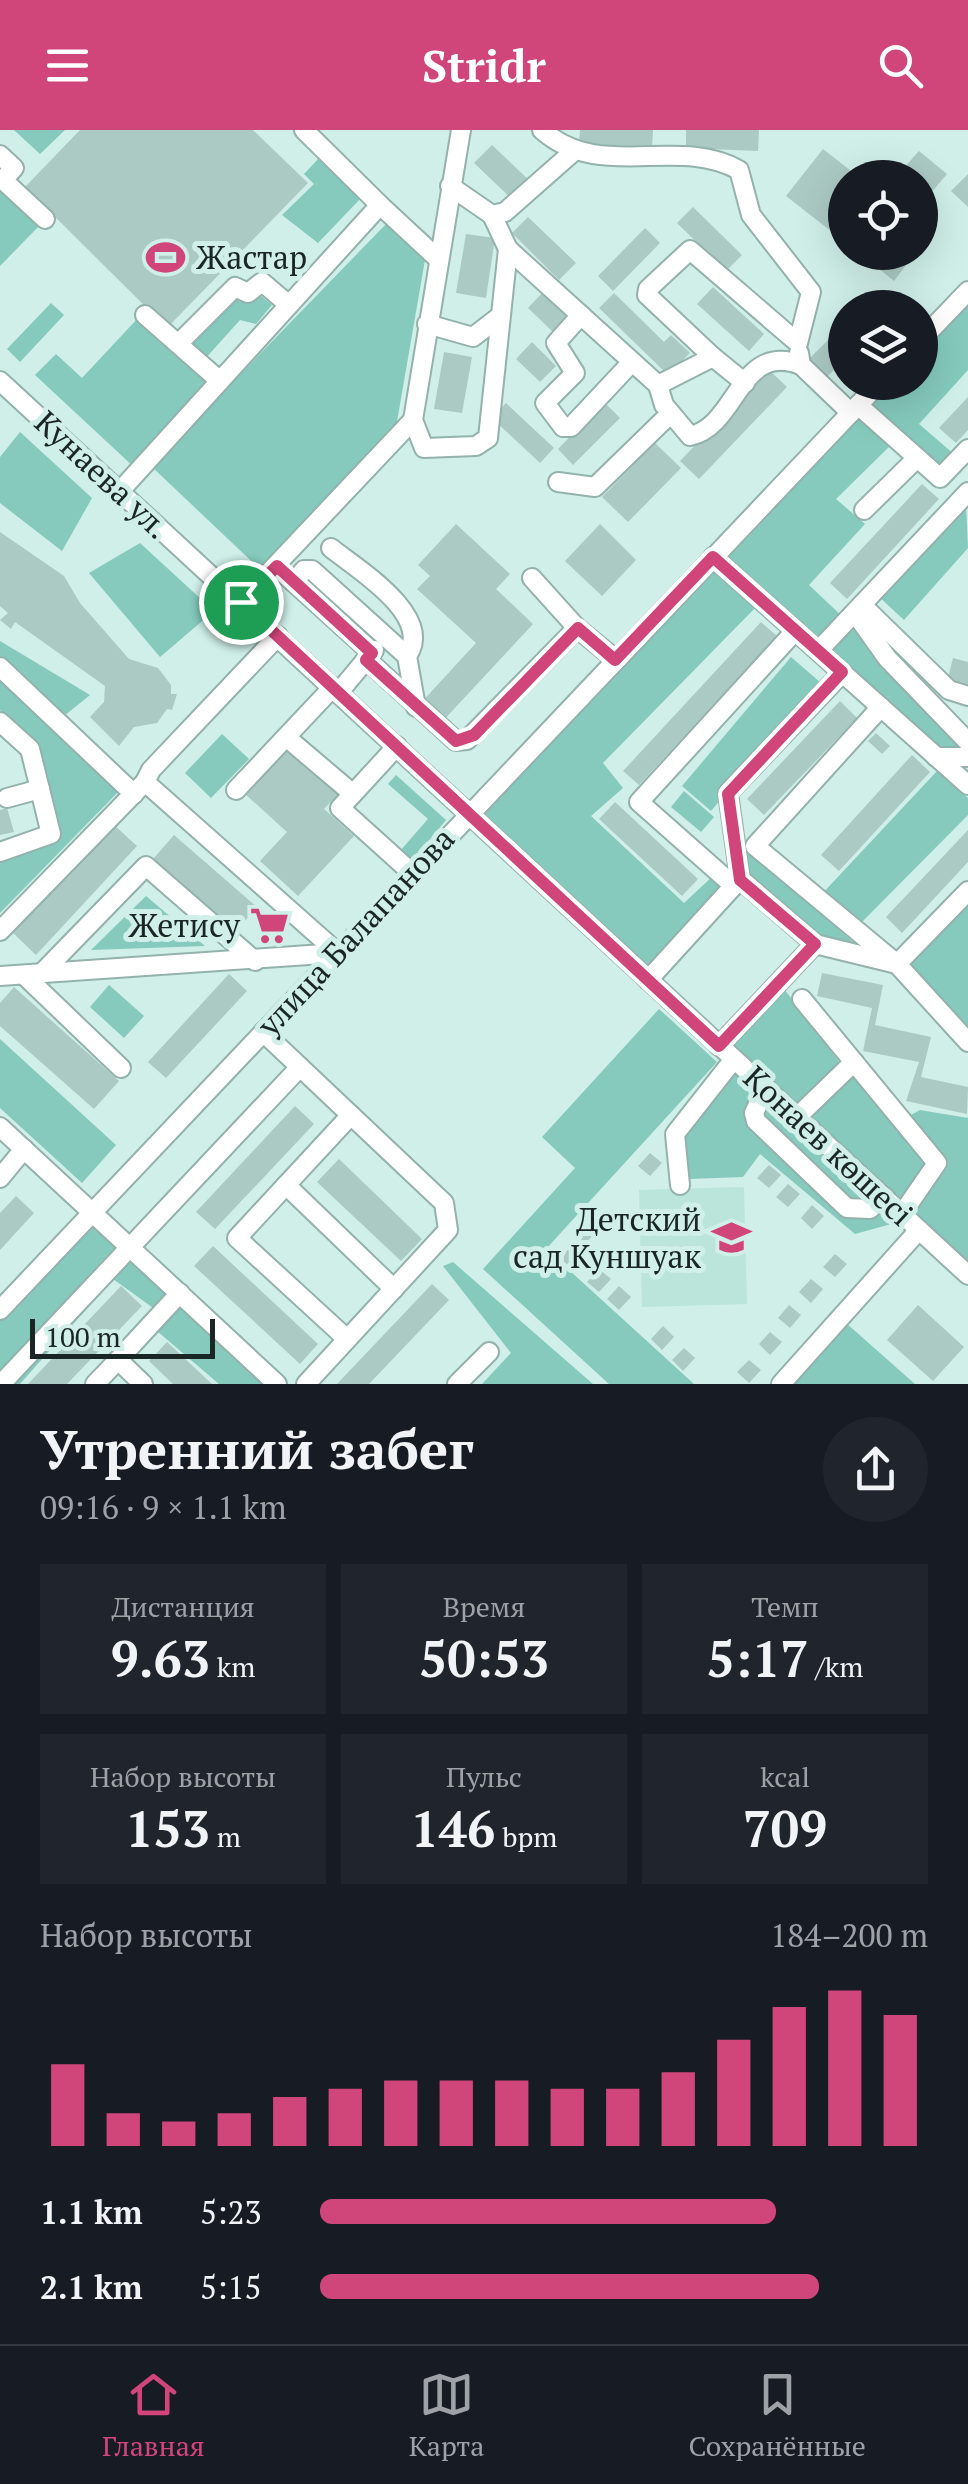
<!DOCTYPE html>
<html lang="ru">
<meta charset="utf-8">
<style>
:root{--surface:#171b24;--page:#20242c;--text:#f1f3f6;--muted:#9ea1a6;--line:#363941;--accent:#d0457a}
body{margin:0;font-family:"PT Serif",serif;background:var(--page);color:var(--text);height:100vh;display:flex;flex-direction:column;font-size:38px;white-space:nowrap}
*{box-sizing:border-box;margin:0}
p{font-size:32px;color:var(--muted)}
.icon{flex:none;width:55px;height:55px;fill:none;stroke:currentColor;stroke-width:2;stroke-linecap:round;stroke-linejoin:round}
.map{position:relative;height:1254px;overflow:hidden}
.sheet{display:flex;flex-direction:column;background:var(--surface);flex:1}
.sheet>*{flex:none}
.tools{position:absolute;left:828px;top:30px;display:grid;gap:20px}
.tools a{display:grid;place-items:center;width:110px;height:110px;border-radius:50%;background:var(--surface);box-shadow:0 10px 40px #0002;font-size:50px}
.scale{position:absolute;left:30px;bottom:25px;width:185px;box-sizing:border-box;padding-left:10px;border:5px solid #1a2623;border-top:0;font-size:28px;line-height:35px;white-space:nowrap;color:#1a2623;-webkit-text-stroke:8px #cfefe8;paint-order:stroke}
.pin{position:absolute;display:grid;place-items:center;width:85px;height:85px;color:#fff;margin:-42px;border:5px solid #fff;border-radius:50%;box-shadow:0 2px 10px #0007}
.round{display:grid;place-items:center;flex:none;width:105px;height:105px;border-radius:52px;background:var(--page)}
.headline{display:flex;align-items:center;justify-content:space-between;height:170px;padding:0 40px}
h1{font-size:55px;font-weight:800;line-height:75px}
.stats{display:grid;grid-template-columns:repeat(3,1fr);gap:15px;height:170px;padding:10px 40px}
.stats div{display:grid;align-content:center;border-radius:0px;background:var(--page);text-align:center}
.stats b{font-size:50px;font-weight:800}
.stats small{font-size:28px;font-weight:400}
.stats p{font-size:28px}
.chart{height:280px;padding:20px 40px}
.chart p{display:flex;justify-content:space-between}
.chart svg{width:100%;height:180px;margin-top:10px;stroke:var(--accent);stroke-width:6}
ul{padding:0 40px;list-style:none;font-size:32px}
li{display:grid;grid-template-columns:160px 120px 1fr;align-items:center;height:75px}
li i{height:25px;border-radius:12px;background:var(--accent)}
header{display:flex;justify-content:space-between;align-items:center;height:130px;padding:0 40px;background:var(--accent);color:#fff;font-size:45px;font-weight:800}
.tabs{display:flex;justify-content:space-around;align-items:center;height:140px;border-top:2px solid var(--line);background:var(--surface);font-size:28px;color:var(--muted)}
.tabs a{display:grid;justify-items:center;gap:5px}
.tabs .current{color:var(--accent)}
.map>svg:first-child{display:block}
.built{fill:#bbe4db}
.green{fill:#85cabd}
.building{fill:#abcac3}
.lines{fill:none;stroke-linecap:round;stroke-linejoin:round}
.minor-casing{stroke:#93b2ab;stroke-width:22}
.minor{stroke:#fff;stroke-width:18}
.route-casing{stroke:#fff;stroke-width:20}
.route{stroke:#d0457a;stroke-width:12}
.labels{text-anchor:middle;stroke-width:10;stroke-linejoin:round;paint-order:stroke}
.poi-label{font-size:32px;fill:#1a2623;stroke:#cfefe8;text-anchor:end}
.street-label{font-size:32px;fill:#1a2623;stroke:#cfefe8}
</style>
<header><svg class="icon" aria-label="menu" viewBox="0 0 24 24"><path d="M4 6h16M4 12h16M4 18h16"/></svg>Stridr<svg class="icon" aria-label="search" viewBox="0 0 24 24"><circle cx="10" cy="10" r="6"/><path d="M15 15l6 6"/></svg></header>
<div class="map">
<svg width="968" height="1254" viewBox="0 0 968 1254">
<rect width="100%" height="100%" fill="#cfefe8"/>
<polygon class="built" points="744,1057 747,1174 642,1177 639,1060"/>
<g class="green">
<polygon points="14,0 65,0 40,24"/>
<polygon points="320,27 362,67 318,113 282,85 314,54 304,44"/>
<polygon points="0,57 40,95 0,136"/>
<polygon points="388,92 425,130 395,303 264,443 151,336"/>
<polygon points="247,155 272,175 256,194 240,190 204,230 188,218"/>
<polygon points="968,166 968,240 919,294 955,325 939,341 865,273 885,253 920,252 920,216"/>
<polygon points="51,173 64,185 20,232 7,219"/>
<polygon points="139,187 212,255 135,338 35,245 56,224 82,248"/>
<polygon points="860,280 894,312 836,369 865,394 809,455 845,489 816,513 719,424"/>
<polygon points="20,302 92,368 62,421 0,373 0,327"/>
<polygon points="966,374 968,418 904,490 876,464"/>
<polygon points="140,413 214,481 160,527 89,443"/>
<polygon points="713,434 758,475 603,633 623,658 591,686 684,773 714,745 728,757 648,845 474,681"/>
<polygon points="856,487 968,623 938,624 825,523"/>
<polygon points="0,511 90,565 64,586 0,528"/>
<polygon points="791,527 821,553 711,681 682,656"/>
<polygon points="0,548 120,660 0,783 0,729 57,710 38,618 0,580"/>
<polygon points="222,604 249,629 211,668 185,643"/>
<polygon points="938,640 968,668 968,685 856,798 821,765"/>
<polygon points="396,645 446,690 411,732 400,721 428,689 388,654"/>
<polygon points="684,661 714,687 701,702 671,677"/>
<polygon points="743,716 869,826 819,811 748,744"/>
<polygon points="146,766 205,816 91,820"/>
<polygon points="968,766 968,914 897,842"/>
<polygon points="109,855 144,886 124,908 90,877"/>
<polygon points="785,860 840,933 795,977 731,915"/>
<polygon points="659,879 717,932 546,1119 694,1254 609,1254 483,1139 575,1038 542,1007"/>
<polygon points="0,909 116,1015 82,1053 0,978"/>
<polygon points="734,936 902,1091 855,1104 760,1024 743,1047 688,1049 682,1004"/>
<polygon points="854,940 929,1032 904,1073 807,985"/>
<polygon points="920,980 968,988 968,1136 911,1085 947,1038 911,985"/>
<polygon points="93,1091 172,1162 156,1180 113,1149 20,1254 0,1254 0,1190"/>
<polygon points="453,1132 593,1254 482,1254 511,1223 443,1136"/>
<polygon points="182,1171 270,1254 219,1254 157,1201"/>
<polygon points="846,1193 915,1254 792,1254"/>
</g>
<g class="building">
<polygon points="80,0 253,0 308,53 167,198 25,57"/>
<polygon points="580,0 653,0 652,18 579,15"/>
<polygon points="686,0 759,0 758,21 686,18"/>
<polygon points="492,15 531,52 514,71 474,33"/>
<polygon points="823,19 860,48 845,48 845,112 786,66"/>
<polygon points="919,21 947,44 925,70 920,66 920,48 908,48 903,39"/>
<polygon points="968,44 968,77 951,61"/>
<polygon points="693,77 742,125 726,141 677,93"/>
<polygon points="528,87 576,133 559,150 512,103"/>
<polygon points="920,95 931,104 920,118"/>
<polygon points="645,98 660,113 613,161 598,146"/>
<polygon points="466,104 495,108 486,168 456,163"/>
<polygon points="858,122 916,122 894,151"/>
<polygon points="713,157 764,204 749,221 697,174"/>
<polygon points="544,161 569,185 553,202 528,178"/>
<polygon points="614,163 664,212 671,205 690,223 668,245 599,178"/>
<polygon points="829,209 841,221 845,217 845,237 841,233 825,249 807,231"/>
<polygon points="532,212 556,236 540,252 516,229"/>
<polygon points="444,222 472,227 462,283 434,279"/>
<polygon points="768,239 787,257 699,349 680,331"/>
<polygon points="968,267 968,300 956,313 939,298"/>
<polygon points="604,272 620,288 573,335 558,319"/>
<polygon points="506,273 554,318 540,333 492,288"/>
<polygon points="655,313 681,338 628,392 602,367"/>
<polygon points="922,354 939,369 847,469 830,453"/>
<polygon points="456,394 510,444 496,459 533,494 440,594 419,575 476,513 417,459 430,446 418,435"/>
<polygon points="600,394 636,430 602,466 565,431"/>
<polygon points="0,402 64,446 80,473 129,529 158,538 171,555 171,564 177,564 172,580 167,579 157,593 134,597 119,616 90,587 104,572 105,556 15,492 11,499 0,490 8,483 0,476"/>
<polygon points="761,492 777,506 639,655 623,641"/>
<polygon points="953,528 968,532 968,557 947,552"/>
<polygon points="840,571 857,588 764,685 747,669"/>
<polygon points="876,603 890,616 882,624 868,611"/>
<polygon points="291,612 343,659 324,679 354,706 298,766 260,731 287,702 244,663"/>
<polygon points="912,625 930,642 839,741 821,725"/>
<polygon points="615,672 698,749 682,766 599,689"/>
<polygon points="7,678 14,702 0,705 0,680"/>
<polygon points="114,695 137,716 36,825 13,803"/>
<polygon points="968,700 968,732 902,803 886,787"/>
<polygon points="174,705 257,777 236,801 153,729"/>
<polygon points="822,843 883,855 875,895 931,907 921,947 968,957 967,984 906,971 919,932 863,921 872,878 817,866"/>
<polygon points="229,844 247,861 166,948 148,932"/>
<polygon points="14,857 119,951 94,979 0,896 0,873"/>
<polygon points="295,976 314,994 215,1099 196,1082"/>
<polygon points="650,1023 662,1033 650,1046 638,1036"/>
<polygon points="339,1029 422,1109 401,1131 317,1052"/>
<polygon points="769,1035 781,1045 769,1058 757,1048"/>
<polygon points="788,1054 800,1064 788,1077 776,1067"/>
<polygon points="16,1066 34,1083 0,1120 0,1083"/>
<polygon points="812,1075 824,1086 812,1099 801,1088"/>
<polygon points="585,1091 597,1101 585,1114 574,1104"/>
<polygon points="213,1116 318,1214 300,1234 194,1136"/>
<polygon points="571,1116 583,1126 572,1139 560,1129"/>
<polygon points="835,1124 847,1134 835,1147 823,1137"/>
<polygon points="599,1139 611,1149 599,1162 587,1152"/>
<polygon points="811,1149 823,1159 811,1173 799,1162"/>
<polygon points="432,1154 449,1170 369,1254 337,1254"/>
<polygon points="121,1156 142,1176 67,1254 28,1254"/>
<polygon points="619,1156 631,1167 619,1180 607,1169"/>
<polygon points="789,1175 801,1185 790,1198 778,1188"/>
<polygon points="918,1175 964,1217 933,1251 887,1210"/>
<polygon points="663,1196 674,1207 662,1220 651,1209"/>
<polygon points="770,1202 782,1212 770,1225 759,1214"/>
<polygon points="167,1212 212,1254 173,1254 149,1231"/>
<polygon points="684,1218 695,1228 683,1241 672,1230"/>
<polygon points="749,1230 761,1240 749,1253 737,1242"/>
</g>
<g class="lines">
<defs>
<g id="minor">
<path d="M 461,0 L 413,290 L 424,318 L 476,316 L 488,308 L 508,119 L 658,255 L 713,227 L 647,165 L 648,159 L 690,120 L 798,213 L 811,162 L 751,85 L 739,40 C 676,5 601,52 542,0"/>
<polyline points="0,25 14,38 3,50 45,89"/>
<polyline points="450,56 492,85 505,82 573,22"/>
<polyline points="380,75 437,128"/>
<polyline points="492,85 508,119"/>
<polyline points="145,185 220,251"/>
<polyline points="581,185 556,213 575,243 545,273 563,297 571,297 632,232"/>
<polyline points="427,194 473,207 499,187"/>
<polyline points="920,211 968,161"/>
<polyline points="178,214 235,157 248,163 262,152 289,175"/>
<polyline points="799,223 801,235 851,283"/>
<polyline points="713,227 745,253"/>
<polyline points="0,251 968,1145"/>
<path d="M 658,255 L 664,275 L 690,306 C 738,296 739,211 801,235"/>
<polyline points="858,275 940,348 968,319"/>
<polyline points="558,352 595,357 670,284"/>
<polyline points="120,361 380,75 304,0"/>
<polyline points="864,380 917,328"/>
<path d="M 331,418 C 357,439 435,486 407,526"/>
<polyline points="713,427 818,521 968,362"/>
<polyline points="288,447 372,523"/>
<polyline points="532,448 577,498 615,529"/>
<polyline points="294,452 304,440 312,440 407,526 416,577"/>
<polyline points="241,472 413,290"/>
<polyline points="862,475 949,560 968,566"/>
<polyline points="855,483 887,528 968,612"/>
<polyline points="818,521 968,655"/>
<polyline points="366,529 456,611 467,610 577,498"/>
<polyline points="0,537 134,664"/>
<polyline points="339,562 374,520"/>
<polyline points="881,577 755,716 897,834 968,912"/>
<polyline points="0,592 30,619 51,704 0,722"/>
<polyline points="286,607 352,663"/>
<polyline points="397,616 340,678 412,743"/>
<polyline points="936,627 968,627"/>
<polyline points="145,652 151,640 278,506"/>
<polyline points="236,660 333,557"/>
<polyline points="7,668 40,659"/>
<polyline points="740,749 728,663 842,543"/>
<polyline points="734,756 639,672 796,500"/>
<polyline points="0,801 145,652 338,823"/>
<polyline points="41,844 146,736 255,831"/>
<polyline points="24,845 121,938"/>
<polyline points="0,846 338,823"/>
<polyline points="648,850 740,749 815,814"/>
<polyline points="802,869 937,1033 902,1084"/>
<polyline points="263,902 444,1073 448,1100 306,1254"/>
<polyline points="719,916 815,814 897,834 968,761"/>
<polyline points="766,957 754,983 756,991 847,1078 870,1079 883,1066"/>
<polyline points="797,987 854,932"/>
<polyline points="0,997 277,1254"/>
<polyline points="0,1048 24,1019"/>
<polyline points="286,1055 394,1159"/>
<polyline points="680,1055 675,1004 734,929"/>
<polyline points="0,1180 880,252"/>
<polyline points="347,1209 237,1108 351,985"/>
<polyline points="1,1254 300,937"/>
<polyline points="95,1254 118,1230"/>
<polyline points="143,1254 118,1230 180,1163"/>
<polyline points="457,1254 489,1222"/>
<polyline points="781,1254 919,1100"/>
</g>
</defs>
<use href="#minor" class="minor-casing"/>
<use href="#minor" class="minor"/>
</g>
<g class="lines">
<defs>
<polygon id="route" points="713,427 842,542 728,664 740,750 815,814 719,916 241,472 277,436 372,523 366,530 456,611 474,605 578,498 615,530"/>
</defs>
<use href="#route" class="route-casing"/>
<use href="#route" class="route"/>
</g>
<defs>
<symbol id="stadium-bare" viewBox="-9 -9 18 18"><path d="M0-5a6.5 5 0 1 0 0 10a6.5 5 0 1 0 0-10ZM-3.5-1.8h7v3.6h-7Z" fill="#d0457a" stroke="#cfefe8" stroke-width="2.5" paint-order="stroke"/></symbol>
<symbol id="supermarket-bare" viewBox="-9 -9 18 18"><path d="M-6-5.5h2.5l.6 2H6L4.5 2H-2.5L-4.4-4H-6ZM-1.5 3.2a1.3 1.3 0 1 0 .1 0ZM3 3.2a1.3 1.3 0 1 0 .1 0Z" fill="#d0457a" stroke="#cfefe8" stroke-width="2.5" paint-order="stroke"/></symbol>
<symbol id="school-bare" viewBox="-9 -9 18 18"><path d="M0-5L7-2L0 1L-7-2ZM-4 1L0 2.5L4 1V4Q0 6-4 4Z" fill="#d0457a" stroke="#cfefe8" stroke-width="2.5" paint-order="stroke"/></symbol>
</defs>
<g fill-rule="evenodd">
<use href="#stadium-bare" x="138" y="100" width="55" height="55"/>
<use href="#supermarket-bare" x="242" y="768" width="55" height="55"/>
<use href="#school-bare" x="704" y="1080" width="55" height="55"/>
</g>
<g class="labels">
<g class="poi-label">
<text x="196" y="139" text-anchor="start">Жастар</text>
<text x="240" y="807">Жетису</text>
<text x="701" y="1101">Детский<tspan x="701" dy="37">сад Куншуак</tspan></text>
</g>
<g class="street-label">
<text transform="translate(102 345) rotate(43)" y="11">Кунаева ул.</text>
<text transform="translate(356 802) rotate(-47)" y="11">улица Балапанова</text>
<text transform="translate(828 1016) rotate(43)" y="11">Қонаев көшесі</text>
</g>
</g>
</svg>
<div class="tools">
<a><svg class="icon" aria-label="locate" viewBox="0 0 24 24"><circle cx="12" cy="12" r="6"/><path d="M12 2v4M12 18v4M2 12h4M18 12h4"/></svg></a>
<a><svg class="icon" aria-label="layers" viewBox="0 0 24 24"><path d="M12 4l9 5-9 5-9-5zM3 14l9 5 9-5"/></svg></a>
</div>
<div class="scale">100 m</div>
<div class="pin" style="left:241px;top:472px;background:#1e9e55"><svg class="icon" aria-label="arrive" viewBox="0 0 24 24"><path d="M6 21V4h12l-3 4 3 4H6"/></svg></div>
</div>
<section class="sheet">
<div class="headline"><div><h1>Утренний забег</h1><p>09:16 · 9 × 1.1 km</p></div><a class="round"><svg class="icon" aria-label="share" viewBox="0 0 24 24"><path d="M12 15V3M7 8l5-5 5 5M5 13v7h14v-7"/></svg></a></div>
<div class="stats">
<div><p>Дистанция</p><b>9.63<small> km</small></b></div>
<div><p>Время</p><b>50:53</b></div>
<div><p>Темп</p><b>5:17<small> /km</small></b></div>
</div>
<div class="stats">
<div><p>Набор высоты</p><b>153<small> m</small></b></div>
<div><p>Пульс</p><b>146<small> bpm</small></b></div>
<div><p>kcal</p><b>709</b></div>
</div>
<div class="chart"><p><span>Набор высоты</span>184–200 m</p>
<svg viewBox="0 0 160 44" preserveAspectRatio="none"><path d="M5 44V24M15 44V36M25 44V38M35 44V36M45 44V32M55 44V30M65 44V28M75 44V28M85 44V28M95 44V30M105 44V30M115 44V26M125 44V18M135 44V10M145 44V6M155 44V12"/></svg>
</div>
<ul>
<li><b>1.1 km</b>5:23<i style="width:75%"></i></li>
<li><b>2.1 km</b>5:15<i style="width:82%"></i></li>
</ul>
</section>
<nav class="tabs">
<a class="current"><svg class="icon" aria-label="home" viewBox="0 0 24 24"><path d="M3 11l9-7 9 7M6 9v11h12V9"/></svg>Главная</a>
<a><svg class="icon" aria-label="map" viewBox="0 0 24 24"><path d="M3 6l6-2 6 2 6-2v14l-6 2-6-2-6 2zM9 4v14M15 6v14"/></svg>Карта</a>
<a><svg class="icon" aria-label="saved" viewBox="0 0 24 24"><path d="M7 4h10v16l-5-4-5 4z"/></svg>Сохранённые</a>
</nav>
